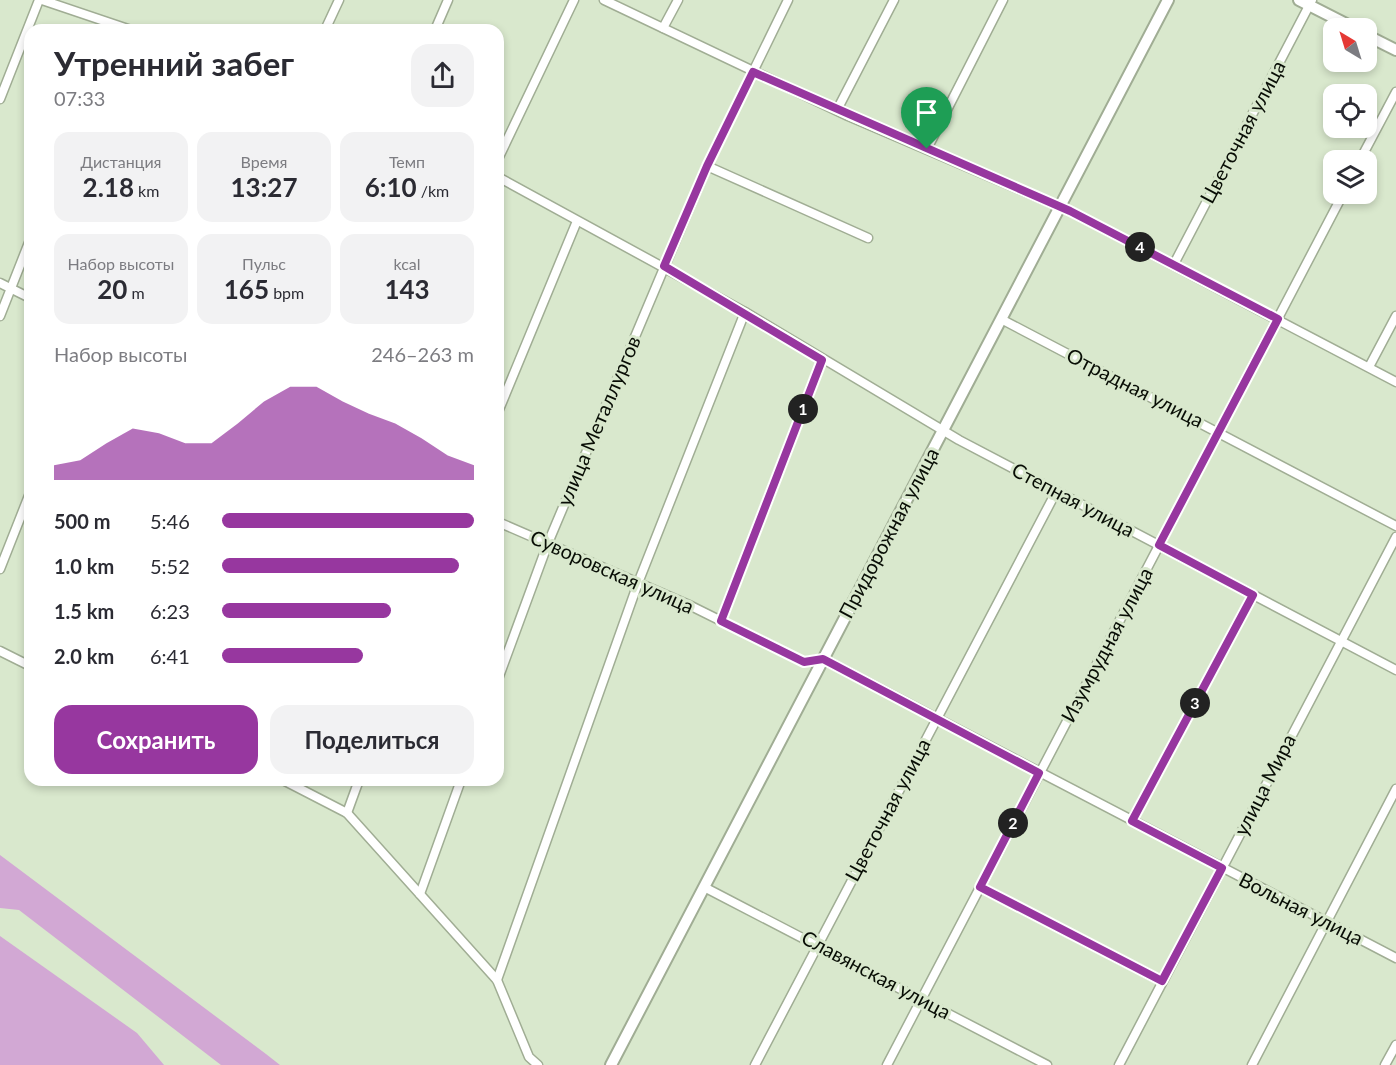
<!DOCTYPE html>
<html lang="ru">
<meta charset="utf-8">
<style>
:root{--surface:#fff;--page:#f2f2f3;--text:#2b2b33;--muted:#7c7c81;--accent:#97379f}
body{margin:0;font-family:Lato,sans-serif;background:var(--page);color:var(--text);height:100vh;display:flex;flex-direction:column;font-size:22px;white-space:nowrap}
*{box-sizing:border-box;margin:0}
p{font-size:20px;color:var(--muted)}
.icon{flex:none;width:33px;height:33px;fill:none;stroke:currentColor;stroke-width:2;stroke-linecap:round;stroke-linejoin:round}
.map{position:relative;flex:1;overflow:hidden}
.drawer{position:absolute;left:24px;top:24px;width:480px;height:762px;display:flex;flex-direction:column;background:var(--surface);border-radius:18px;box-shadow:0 3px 9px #0003}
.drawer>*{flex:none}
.needle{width:39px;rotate:322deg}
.buttons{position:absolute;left:1323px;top:18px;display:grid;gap:12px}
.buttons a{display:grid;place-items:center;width:54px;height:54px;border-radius:12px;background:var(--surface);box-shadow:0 3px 9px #0003;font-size:30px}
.pin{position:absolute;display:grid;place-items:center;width:51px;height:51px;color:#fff;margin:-62px -26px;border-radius:50% 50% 50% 0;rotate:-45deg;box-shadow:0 0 6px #0007}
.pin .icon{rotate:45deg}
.km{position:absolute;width:30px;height:30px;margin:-15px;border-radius:50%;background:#222;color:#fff;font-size:16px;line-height:30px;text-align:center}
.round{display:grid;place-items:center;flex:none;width:63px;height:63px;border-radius:18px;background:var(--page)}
.summary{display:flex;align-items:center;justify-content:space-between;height:102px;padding:0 30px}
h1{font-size:33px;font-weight:700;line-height:45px}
.metrics{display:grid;grid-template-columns:repeat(3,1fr);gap:9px;height:102px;padding:6px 30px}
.metrics div{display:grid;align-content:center;border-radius:15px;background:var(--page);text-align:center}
.metrics b{font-size:26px;font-weight:700}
.metrics small{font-size:16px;font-weight:400}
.metrics p{font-size:16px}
.chart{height:168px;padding:12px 30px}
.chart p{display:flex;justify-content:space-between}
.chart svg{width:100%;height:108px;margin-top:6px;fill:var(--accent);opacity:.7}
.cta{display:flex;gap:12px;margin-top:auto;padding:12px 30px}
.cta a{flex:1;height:69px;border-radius:18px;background:var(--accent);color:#fff;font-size:24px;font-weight:700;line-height:69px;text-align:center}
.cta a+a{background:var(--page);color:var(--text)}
ul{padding:0 30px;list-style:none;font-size:20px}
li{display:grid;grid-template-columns:96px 72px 1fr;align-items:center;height:45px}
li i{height:15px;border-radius:8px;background:var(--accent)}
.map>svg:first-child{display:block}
.green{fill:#d2a8d4}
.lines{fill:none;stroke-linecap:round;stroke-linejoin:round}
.minor-casing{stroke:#a0ad94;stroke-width:11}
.tertiary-casing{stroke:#a0ad94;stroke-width:14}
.minor{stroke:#fff;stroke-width:8}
.tertiary{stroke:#fff;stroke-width:10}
.route-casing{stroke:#fff;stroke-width:12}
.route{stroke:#97379f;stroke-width:8}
.labels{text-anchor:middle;stroke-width:6;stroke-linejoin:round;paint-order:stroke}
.street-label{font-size:20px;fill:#080d05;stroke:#d9e8cd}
</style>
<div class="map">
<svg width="1396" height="1065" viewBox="0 0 1396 1065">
<rect width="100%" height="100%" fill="#d9e8cd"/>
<g class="green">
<polygon points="0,855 266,1054 280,1065 221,1065 19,910 0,908"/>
<polygon points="0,936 137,1033 164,1065 0,1065"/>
</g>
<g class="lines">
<defs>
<g id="minor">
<polyline points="42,0 131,30"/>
<polyline points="604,0 848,116 1070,211 1396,382"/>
<polyline points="788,0 707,166 868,238"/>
<polyline points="663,28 678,0"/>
<polyline points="325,30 339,0"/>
<polyline points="435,30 448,0"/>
<polyline points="0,99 39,0"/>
<polyline points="837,110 894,0"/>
<polyline points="927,149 1003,0"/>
<polyline points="498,159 574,0"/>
<polyline points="1360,160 1396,92"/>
<polyline points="498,177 745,312 959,440 1396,670"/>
<polyline points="1174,264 1312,0"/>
<polyline points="0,283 30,298"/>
<polyline points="0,316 30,240"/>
<polyline points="1001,319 1396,526"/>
<polyline points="1369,367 1396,316"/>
<polyline points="498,412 577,221"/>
<polyline points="498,522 687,604 804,662 823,659 1396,958"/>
<polyline points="0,569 30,493"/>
<polyline points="721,621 822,360"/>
<polyline points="0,651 30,666"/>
<polyline points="498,679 548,543 707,166"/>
<polyline points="283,780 347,813 497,980 529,1057 538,1065"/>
<polyline points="347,813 359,780"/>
<polyline points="1132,821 1253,595"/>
<polyline points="704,887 1047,1065"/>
<polyline points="980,887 1162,981"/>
<polyline points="420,894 461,780"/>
<polyline points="497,980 638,583 745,312"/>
<polyline points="755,1065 1056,492"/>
<polyline points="887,1065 1343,194"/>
<polyline points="1119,1065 1396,537"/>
<polyline points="1252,1065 1396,789"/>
<polyline points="1385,1065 1396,1045"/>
</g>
<g id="tertiary">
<polyline points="1299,0 1354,28"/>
<polyline points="1366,35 1396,50"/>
<polyline points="611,1065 1168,0"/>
</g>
</defs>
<use href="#minor" class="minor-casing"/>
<use href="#tertiary" class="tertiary-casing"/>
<use href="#minor" class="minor"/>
<use href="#tertiary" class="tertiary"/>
</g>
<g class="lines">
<defs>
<polygon id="route" points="753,72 1070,211 1278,319 1159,545 1253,595 1132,821 1222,868 1162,981 980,887 1039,773 823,659 804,662 721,621 822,360 664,266 707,166"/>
</defs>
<use href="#route" class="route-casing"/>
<use href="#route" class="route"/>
</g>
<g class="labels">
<g class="street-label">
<text transform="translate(1243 132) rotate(-62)" y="7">Цветочная улица</text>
<text transform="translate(1135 388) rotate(27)" y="7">Отрадная улица</text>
<text transform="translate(599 421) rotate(-67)" y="7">улица Металлургов</text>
<text transform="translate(1073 500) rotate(28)" y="7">Степная улица</text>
<text transform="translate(889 533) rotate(-62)" y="7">Придорожная улица</text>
<text transform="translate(612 572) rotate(24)" y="7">Суворовская улица</text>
<text transform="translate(1107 645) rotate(-62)" y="7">Изумрудная улица</text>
<text transform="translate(1265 785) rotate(-63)" y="7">улица Мира</text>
<text transform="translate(888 810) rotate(-62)" y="7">Цветочная улица</text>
<text transform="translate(1301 909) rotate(27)" y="7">Вольная улица</text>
<text transform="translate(876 975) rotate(28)" y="7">Славянская улица</text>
</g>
</g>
</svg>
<div class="buttons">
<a><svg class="needle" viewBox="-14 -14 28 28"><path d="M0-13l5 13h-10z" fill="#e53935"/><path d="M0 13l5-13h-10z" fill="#7c7c81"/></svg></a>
<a><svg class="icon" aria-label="locate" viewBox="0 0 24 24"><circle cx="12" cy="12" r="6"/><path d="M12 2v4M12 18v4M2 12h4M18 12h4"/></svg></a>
<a><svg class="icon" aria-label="layers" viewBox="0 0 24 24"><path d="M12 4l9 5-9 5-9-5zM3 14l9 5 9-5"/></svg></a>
</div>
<div class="pin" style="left:927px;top:149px;background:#1e9e55"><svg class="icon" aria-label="arrive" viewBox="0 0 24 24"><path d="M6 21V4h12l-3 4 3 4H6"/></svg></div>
<b class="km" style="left:803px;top:409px">1</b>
<b class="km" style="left:1013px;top:823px">2</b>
<b class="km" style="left:1195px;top:703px">3</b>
<b class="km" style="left:1140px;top:247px">4</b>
<section class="drawer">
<div class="summary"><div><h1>Утренний забег</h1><p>07:33</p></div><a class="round"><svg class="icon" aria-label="share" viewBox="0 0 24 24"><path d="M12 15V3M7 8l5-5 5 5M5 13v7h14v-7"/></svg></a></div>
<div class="metrics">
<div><p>Дистанция</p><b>2.18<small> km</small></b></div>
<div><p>Время</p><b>13:27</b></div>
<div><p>Темп</p><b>6:10<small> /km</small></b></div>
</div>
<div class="metrics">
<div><p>Набор высоты</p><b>20<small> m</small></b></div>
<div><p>Пульс</p><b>165<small> bpm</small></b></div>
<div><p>kcal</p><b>143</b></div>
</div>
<div class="chart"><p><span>Набор высоты</span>246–263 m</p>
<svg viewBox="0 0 160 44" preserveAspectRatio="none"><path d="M0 44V38L10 36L20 29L30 23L40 25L50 29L60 29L70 21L80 12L90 6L100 6L110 12L120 17L130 21L140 27L150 34L160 38V44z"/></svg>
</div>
<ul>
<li><b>500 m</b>5:46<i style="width:100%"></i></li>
<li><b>1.0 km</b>5:52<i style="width:94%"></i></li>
<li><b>1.5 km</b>6:23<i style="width:67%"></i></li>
<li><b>2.0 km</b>6:41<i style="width:56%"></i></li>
</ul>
<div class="cta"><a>Сохранить</a><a>Поделиться</a></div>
</section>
</div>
